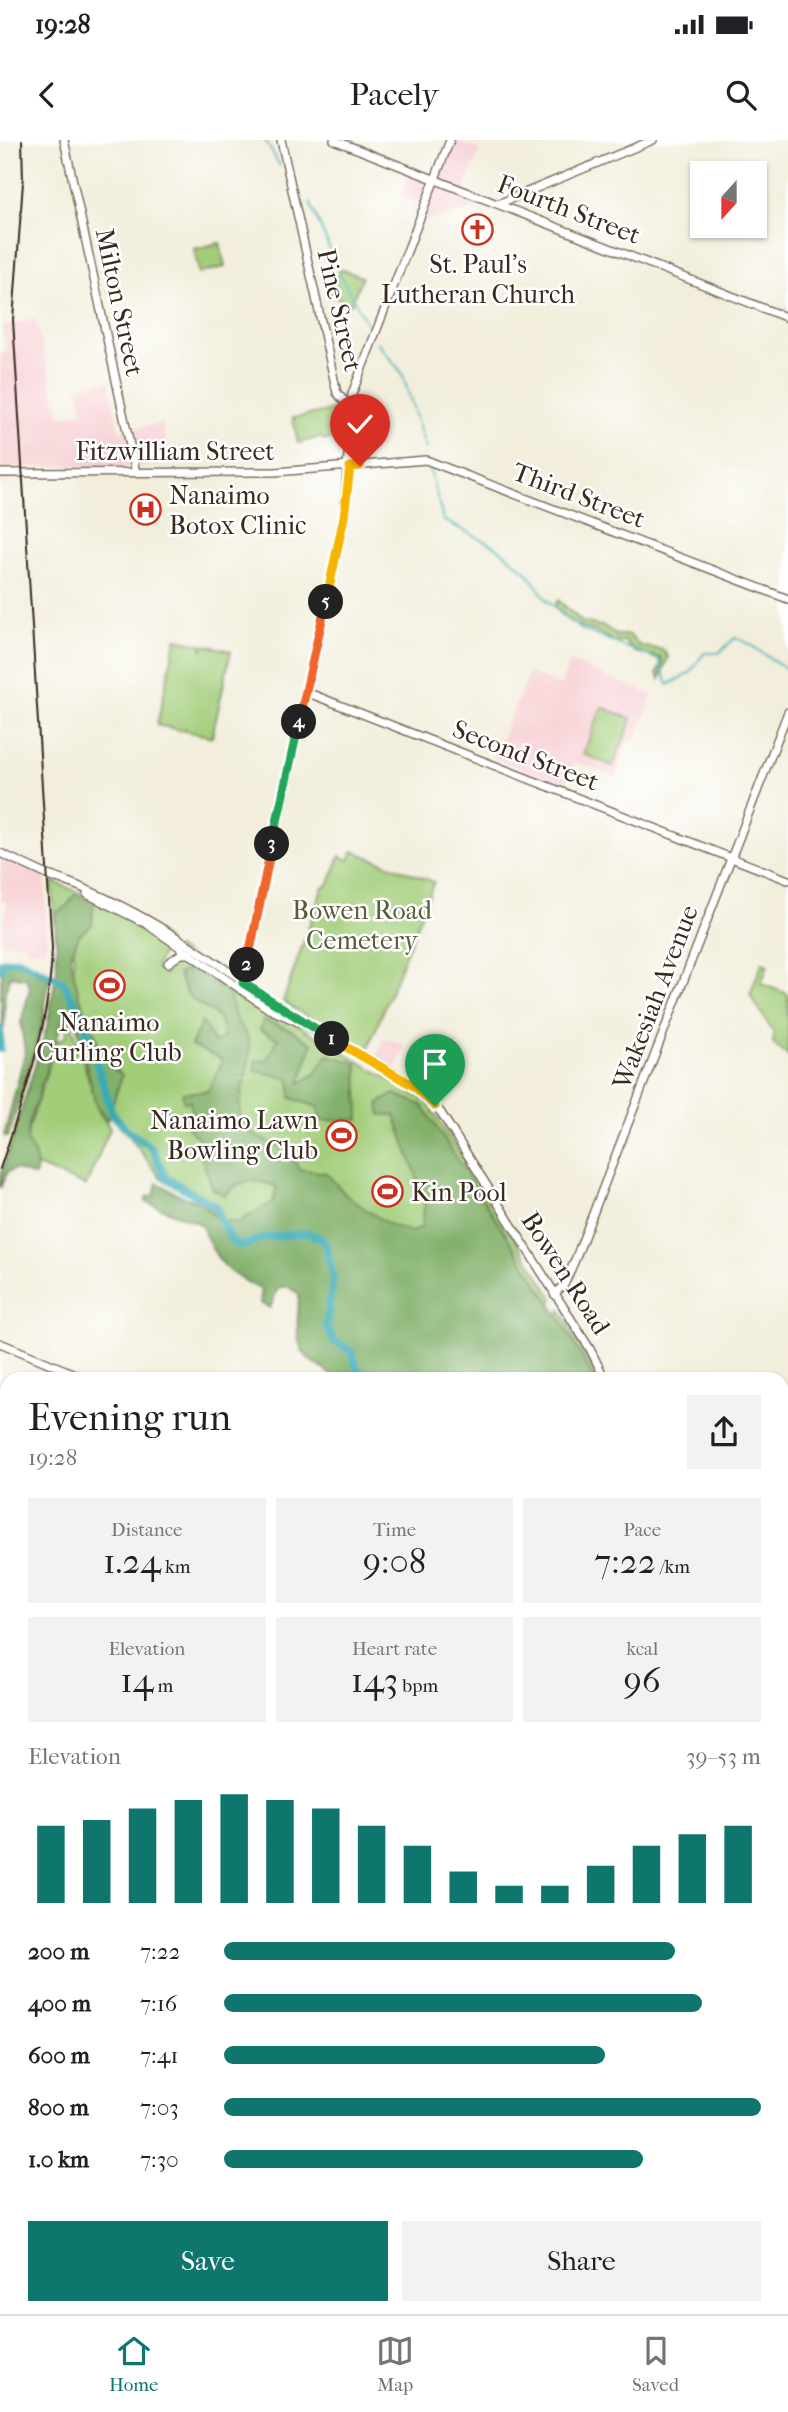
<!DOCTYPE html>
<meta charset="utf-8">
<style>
:root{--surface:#fff;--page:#f2f2f2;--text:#202124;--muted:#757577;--line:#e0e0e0;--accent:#0f766e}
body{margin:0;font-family:"IM FELL French Canon",serif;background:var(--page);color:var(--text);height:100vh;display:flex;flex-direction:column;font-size:26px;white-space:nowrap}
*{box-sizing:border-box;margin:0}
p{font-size:23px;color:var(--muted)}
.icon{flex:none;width:38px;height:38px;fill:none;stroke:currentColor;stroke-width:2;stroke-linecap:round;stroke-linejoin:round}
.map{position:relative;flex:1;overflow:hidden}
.drawer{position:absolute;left:0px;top:1232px;width:789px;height:943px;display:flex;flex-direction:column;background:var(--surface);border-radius:21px 21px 0 0;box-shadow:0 2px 5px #0004}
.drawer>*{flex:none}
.needle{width:46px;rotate:201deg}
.controls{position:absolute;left:690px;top:21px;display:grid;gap:14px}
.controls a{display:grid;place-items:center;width:77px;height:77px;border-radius:0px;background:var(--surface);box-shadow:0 2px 5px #0004;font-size:35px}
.pin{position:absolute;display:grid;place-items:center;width:60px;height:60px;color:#fff;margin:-72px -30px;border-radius:50% 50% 50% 0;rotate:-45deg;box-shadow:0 0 7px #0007}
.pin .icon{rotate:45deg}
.km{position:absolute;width:35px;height:35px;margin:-18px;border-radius:50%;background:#222;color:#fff;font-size:19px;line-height:35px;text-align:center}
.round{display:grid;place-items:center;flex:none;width:74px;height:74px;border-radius:0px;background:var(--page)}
.headline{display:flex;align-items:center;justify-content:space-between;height:119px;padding:0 28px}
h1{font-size:38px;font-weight:600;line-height:52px}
.metrics{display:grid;grid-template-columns:repeat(3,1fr);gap:10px;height:119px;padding:7px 28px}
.metrics div{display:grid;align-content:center;border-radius:0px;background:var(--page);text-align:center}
.metrics b{font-size:35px;font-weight:600}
.metrics small{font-size:19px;font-weight:400}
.metrics p{font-size:19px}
.chart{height:196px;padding:14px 28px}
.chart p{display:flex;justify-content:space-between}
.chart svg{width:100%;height:126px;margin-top:7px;stroke:var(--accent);stroke-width:6}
.cta{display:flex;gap:14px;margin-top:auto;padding:14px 28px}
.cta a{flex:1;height:80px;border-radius:0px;background:var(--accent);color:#fff;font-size:28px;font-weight:600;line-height:80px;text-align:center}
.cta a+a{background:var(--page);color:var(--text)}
ul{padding:0 28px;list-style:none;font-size:23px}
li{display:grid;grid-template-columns:112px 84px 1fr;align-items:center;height:52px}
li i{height:18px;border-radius:9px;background:var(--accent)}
.status{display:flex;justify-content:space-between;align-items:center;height:49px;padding:0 35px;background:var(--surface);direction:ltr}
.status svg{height:19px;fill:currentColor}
header{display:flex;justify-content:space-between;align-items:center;height:91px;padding:0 28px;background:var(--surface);font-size:32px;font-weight:600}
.dock{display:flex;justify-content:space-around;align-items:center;height:98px;border-top:2px solid var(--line);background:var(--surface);font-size:19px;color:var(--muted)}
.dock a{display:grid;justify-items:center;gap:4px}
.dock .selected{color:var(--accent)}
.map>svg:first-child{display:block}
.built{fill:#f7cfd3}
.green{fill:#a2cd79;stroke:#6e7c4c;stroke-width:2}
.forest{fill:#81b069;stroke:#5e6d44;stroke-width:2}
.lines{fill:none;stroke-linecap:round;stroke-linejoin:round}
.stream{stroke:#39abb4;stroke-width:2}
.river{stroke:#39abb4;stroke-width:8}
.secondary-casing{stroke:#7b6f60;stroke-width:10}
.primary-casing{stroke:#7b6f60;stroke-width:11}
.secondary{stroke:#fff;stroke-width:7}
.primary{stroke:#fff;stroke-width:8}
.rail{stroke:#3b2a1e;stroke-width:2}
.split-1-casing{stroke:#fff;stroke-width:14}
.split-2-casing{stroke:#fff;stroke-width:14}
.split-3-casing{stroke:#fff;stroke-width:14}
.split-4-casing{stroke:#fff;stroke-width:14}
.split-5-casing{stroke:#fff;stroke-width:14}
.split-6-casing{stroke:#fff;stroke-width:14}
.split-1{stroke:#f5b400;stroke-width:9}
.split-2{stroke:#22a559;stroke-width:9}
.split-3{stroke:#f0652b;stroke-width:9}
.split-4{stroke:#22a559;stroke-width:9}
.split-5{stroke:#f0652b;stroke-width:9}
.split-6{stroke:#f5b400;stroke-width:9}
.labels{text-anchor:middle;stroke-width:5;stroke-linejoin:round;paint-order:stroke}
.street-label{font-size:26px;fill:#3b2a1e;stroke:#fff}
.poi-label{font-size:26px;fill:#3b2a1e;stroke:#fff}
.park-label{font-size:26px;fill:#5a5b39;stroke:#fff}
</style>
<div class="status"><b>19:28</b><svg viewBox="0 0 49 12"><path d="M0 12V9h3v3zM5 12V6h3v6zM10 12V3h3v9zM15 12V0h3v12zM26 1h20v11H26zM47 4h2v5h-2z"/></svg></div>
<header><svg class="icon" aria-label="back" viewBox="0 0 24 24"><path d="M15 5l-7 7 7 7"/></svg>Pacely<svg class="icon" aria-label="search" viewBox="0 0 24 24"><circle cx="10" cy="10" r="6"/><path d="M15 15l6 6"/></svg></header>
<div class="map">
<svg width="788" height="2174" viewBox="0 0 788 2174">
<rect width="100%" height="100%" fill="#fff"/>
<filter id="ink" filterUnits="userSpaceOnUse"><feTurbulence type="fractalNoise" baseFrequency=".0143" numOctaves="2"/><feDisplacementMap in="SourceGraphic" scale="14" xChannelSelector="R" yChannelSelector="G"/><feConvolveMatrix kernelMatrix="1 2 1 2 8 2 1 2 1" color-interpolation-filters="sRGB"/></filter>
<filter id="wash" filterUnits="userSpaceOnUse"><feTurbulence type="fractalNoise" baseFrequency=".00686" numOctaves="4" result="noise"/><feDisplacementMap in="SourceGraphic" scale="28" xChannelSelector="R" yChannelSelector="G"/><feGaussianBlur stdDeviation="1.57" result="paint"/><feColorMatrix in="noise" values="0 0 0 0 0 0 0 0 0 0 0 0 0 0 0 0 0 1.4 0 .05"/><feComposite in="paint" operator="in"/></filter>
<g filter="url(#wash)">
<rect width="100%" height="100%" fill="#f2eedb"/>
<g class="built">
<polygon points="455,0 480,10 466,45 466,56 485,64 451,77 423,81 428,67 400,56 409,34 437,45"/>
<polygon points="35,178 60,277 83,272 78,247 109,241 119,291 163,283 166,307 158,308 161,326 11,327 0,347 0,213 7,211 1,187"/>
<polygon points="570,522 653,555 636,601 629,599 615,637 575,622 564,647 493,618 529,533 560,545"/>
<polygon points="0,715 45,734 47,803 43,809 27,810 23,804 0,803 6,770 6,762 0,761"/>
<polygon points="384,897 406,906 397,929 376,917"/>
<polygon points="7,1603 7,1788 0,1775 0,1611"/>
</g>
<g class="green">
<polygon points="220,103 225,127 199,133 194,109"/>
<polygon points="340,129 362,137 351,164 330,155"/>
<polygon points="343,268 341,295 324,301 322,297 298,303 293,278"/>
<path d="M 558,460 L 582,482 L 605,487 L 616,495 L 629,495 L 640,506 L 663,510 L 668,517 L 660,539 L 657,533 L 662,524 L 661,518 L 635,512 L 625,501 L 614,502 C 594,485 572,492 555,467 Z"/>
<polygon points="176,499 202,504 202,510 205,505 231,511 212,597 186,591 185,587 184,591 157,585"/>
<polygon points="602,567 632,579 613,626 583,614"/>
<polygon points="353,711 434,742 368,909 364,911 283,862 322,748 328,745 340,716 349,720"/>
<polygon points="52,741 137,777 167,800 156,828 165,835 177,808 210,833 427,962 553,1158 540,1191 548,1204 561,1170 598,1239 369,1239 326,1154 225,1087 197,1056 161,1038 123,988 108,974 73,839 74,812 61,812 61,802 56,802"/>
<polygon points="762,823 768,825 761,844 788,854 788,916 773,903 774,893 750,855"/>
<polygon points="69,876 99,972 110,988 86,1046 10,1015 16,1000 30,985 56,902 66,897"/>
</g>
<g class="forest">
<path d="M 75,754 L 93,764 L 92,785 L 79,795 L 70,817 L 79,856 L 107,923 L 122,935 L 107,981 L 96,966 L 76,881 L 66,870 L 29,984 L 27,1002 C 35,1012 39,1024 35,1036 L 14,1029 L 7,1032 L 0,1048 L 0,1039 L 47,887 L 57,831 L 56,773 L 67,766 Z"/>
<path d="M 11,822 L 21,823 L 49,837 L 42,886 L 8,997 L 4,996 L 25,913 L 21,883 L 30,848 L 27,839 L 11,836 L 5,851 L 4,890 C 0,871 0,845 3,825 Z"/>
<path d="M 191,828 L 229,853 C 231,860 232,868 234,874 C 237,883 245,890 248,898 C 259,944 203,986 286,1008 L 299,1029 L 326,1033 L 346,1055 L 368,1071 L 390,1085 L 412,1092 L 422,1087 L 425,1060 L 395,975 L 381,975 L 379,963 L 395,954 L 422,965 L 560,1178 L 594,1239 L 334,1239 C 327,1228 317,1227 308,1218 C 292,1202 299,1175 299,1154 L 287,1146 L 278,1148 L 270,1168 L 260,1163 L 262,1150 C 226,1132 215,1121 201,1084 L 146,1062 L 146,1057 L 154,1056 L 157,1043 L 186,1058 L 199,1061 L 217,1078 L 237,1083 L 273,1062 L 277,1047 C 256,1038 241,1038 225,1055 L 213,1049 L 202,1019 L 204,1004 L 185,984 L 192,971 L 190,961 L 184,962 L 182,953 L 208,951 L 223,920 L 191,905 L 202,882 L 214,903 L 223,898 C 225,873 207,872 191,858 C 185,853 182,842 178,834 Z"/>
<polygon points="264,880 293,891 312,904 300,943 315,934 328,915 357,923 359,979 320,981 318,967 291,958 290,939 254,930 256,920 266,921 278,899 260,890"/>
</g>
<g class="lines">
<g class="stream">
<polyline points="265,0 280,26"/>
<polyline points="310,62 330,110"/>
<polyline points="340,134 368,186"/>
<polyline points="377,202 402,233 426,309"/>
<path d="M 430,330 L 443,380 L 497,407 L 526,431 L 546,459 L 580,489 L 659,520 L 668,545 L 690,533 L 704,513 L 719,513 L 735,498 C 749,500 771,522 788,529"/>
</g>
<g class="river">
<polyline points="0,829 2,822 18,820 63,842 82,875 112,973 128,991 152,1008 166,1038 215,1066 232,1102 243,1106 262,1098 296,1094 308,1093 320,1098 326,1104 333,1139 326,1186 334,1201 352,1212 358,1231 367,1239"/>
<polyline points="0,888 0,909"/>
<polyline points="782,1592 788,1586"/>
</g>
</g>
</g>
<g filter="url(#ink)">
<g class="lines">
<defs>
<g id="secondary">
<polyline points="64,0 136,333"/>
<polyline points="281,0 337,253 350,267"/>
<polyline points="334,0 788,178"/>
<polyline points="498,64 653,0"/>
<polyline points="0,333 275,332 426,320 788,459"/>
<polyline points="306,552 788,740"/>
<polyline points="0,713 54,738"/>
<path d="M 51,736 C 146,768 226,830 308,886 C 351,915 410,930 441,973 L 590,1209 L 605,1239"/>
<polyline points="87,754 145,783 269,869 301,883"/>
<polyline points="168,823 181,814 191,814"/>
<polyline points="241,850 344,377 352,254 450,0"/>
<polyline points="554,1154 564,1145 575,1120 788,572"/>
<polyline points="0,1203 87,1239"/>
<polyline points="782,1527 788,1531"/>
<polyline points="782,1536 788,1540"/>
<polyline points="0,1599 7,1593"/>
<polyline points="782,1740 788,1744"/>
<polyline points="0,1786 7,1799"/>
<polyline points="782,1863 788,1872"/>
<polyline points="782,1965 788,1967"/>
<polyline points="782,2022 788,2007"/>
<polyline points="177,2168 182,2174"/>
<polyline points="383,2168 398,2174"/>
<polyline points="719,2174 721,2168"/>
</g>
<g id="primary">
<polyline points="0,1546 7,1556"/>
<polyline points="0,1588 6,1568"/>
<polyline points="0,1603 7,1599"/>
<polyline points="251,2168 254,2174"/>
<polyline points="259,2168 262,2174"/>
</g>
</defs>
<use href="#secondary" class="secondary-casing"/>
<use href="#primary" class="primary-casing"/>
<use href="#secondary" class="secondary"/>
<use href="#primary" class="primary"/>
<g class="rail">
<path d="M 0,1029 C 24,956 50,886 52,808 L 13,180 L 23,42 L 22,0"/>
<polyline points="0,1489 7,1507"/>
<polyline points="275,2168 278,2174"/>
</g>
</g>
</g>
<g class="lines" filter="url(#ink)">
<defs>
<polyline id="split-1" points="332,899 414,946 435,966"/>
<polyline id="split-2" points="247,825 243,843 332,899"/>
<polyline id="split-3" points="247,825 272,704"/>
<polyline id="split-4" points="272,704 299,582"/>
<polyline id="split-5" points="299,582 326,462"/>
<polyline id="split-6" points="326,462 344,377 350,327 360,326"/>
</defs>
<use href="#split-1" class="split-1-casing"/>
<use href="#split-2" class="split-2-casing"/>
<use href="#split-3" class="split-3-casing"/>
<use href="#split-4" class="split-4-casing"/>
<use href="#split-5" class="split-5-casing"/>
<use href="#split-6" class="split-6-casing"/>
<use href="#split-1" class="split-1"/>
<use href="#split-2" class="split-2"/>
<use href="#split-3" class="split-3"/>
<use href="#split-4" class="split-4"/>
<use href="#split-5" class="split-5"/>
<use href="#split-6" class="split-6"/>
</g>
<defs>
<symbol id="church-ring" viewBox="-11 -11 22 22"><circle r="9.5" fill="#fff" stroke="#c8321e" stroke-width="1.5"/><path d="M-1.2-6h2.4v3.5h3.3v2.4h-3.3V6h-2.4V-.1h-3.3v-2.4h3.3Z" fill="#c8321e"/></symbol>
<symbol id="hospital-ring" viewBox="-11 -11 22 22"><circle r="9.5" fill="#fff" stroke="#c8321e" stroke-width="1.5"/><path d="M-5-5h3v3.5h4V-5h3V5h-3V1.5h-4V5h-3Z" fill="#c8321e"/></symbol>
<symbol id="stadium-ring" viewBox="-11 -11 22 22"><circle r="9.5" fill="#fff" stroke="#c8321e" stroke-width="1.5"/><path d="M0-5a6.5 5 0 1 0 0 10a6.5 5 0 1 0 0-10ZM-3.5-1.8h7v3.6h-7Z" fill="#c8321e"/></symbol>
</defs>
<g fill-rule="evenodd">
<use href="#church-ring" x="460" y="72" width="35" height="35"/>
<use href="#hospital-ring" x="128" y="352" width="35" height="35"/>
<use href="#stadium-ring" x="92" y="828" width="35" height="35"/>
<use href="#stadium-ring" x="324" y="978" width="35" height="35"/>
<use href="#stadium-ring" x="370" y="1034" width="35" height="35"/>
</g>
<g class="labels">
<g class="street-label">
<text transform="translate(569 69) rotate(21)" y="9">Fourth Street</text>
<text transform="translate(120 162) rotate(78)" y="9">Milton Street</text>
<text transform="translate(340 170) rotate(77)" y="9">Pine Street</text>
<text x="175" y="320">Fitzwilliam Street</text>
<text transform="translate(579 355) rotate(21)" y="9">Third Street</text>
<text transform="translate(526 615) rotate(21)" y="9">Second Street</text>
<text transform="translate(655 857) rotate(-69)" y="9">Wakesiah Avenue</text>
<text transform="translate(566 1133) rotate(57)" y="9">Bowen Road</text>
</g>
<g class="poi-label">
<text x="478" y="133">St. Paul's<tspan x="478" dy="30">Lutheran Church</tspan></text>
<text x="169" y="364" text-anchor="start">Nanaimo<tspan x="169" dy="30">Botox Clinic</tspan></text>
<text x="109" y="891">Nanaimo<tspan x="109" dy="30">Curling Club</tspan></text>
<text x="318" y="989" text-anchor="end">Nanaimo Lawn<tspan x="318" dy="30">Bowling Club</tspan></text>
<text x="411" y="1061" text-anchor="start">Kin Pool</text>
</g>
<g class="park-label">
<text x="362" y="779">Bowen Road<tspan x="362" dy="30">Cemetery</tspan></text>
</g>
</g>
</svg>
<div class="controls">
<a><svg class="needle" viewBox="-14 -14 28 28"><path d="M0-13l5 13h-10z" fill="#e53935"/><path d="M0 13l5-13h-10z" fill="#757577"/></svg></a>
</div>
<div class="pin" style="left:435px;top:966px;background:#1e9e55"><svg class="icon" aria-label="arrive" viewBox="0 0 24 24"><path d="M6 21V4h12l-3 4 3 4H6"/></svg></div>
<div class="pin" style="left:360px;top:326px;background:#d93025"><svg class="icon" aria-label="check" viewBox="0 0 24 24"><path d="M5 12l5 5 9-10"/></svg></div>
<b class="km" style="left:332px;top:899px">1</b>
<b class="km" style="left:247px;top:825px">2</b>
<b class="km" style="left:272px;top:704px">3</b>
<b class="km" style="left:299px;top:582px">4</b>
<b class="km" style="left:326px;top:462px">5</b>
<section class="drawer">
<div class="headline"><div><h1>Evening run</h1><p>19:28</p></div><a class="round"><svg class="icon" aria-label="share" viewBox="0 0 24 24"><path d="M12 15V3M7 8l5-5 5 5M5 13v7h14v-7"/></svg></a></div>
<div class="metrics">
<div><p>Distance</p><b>1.24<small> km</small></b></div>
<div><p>Time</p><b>9:08</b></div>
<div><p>Pace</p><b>7:22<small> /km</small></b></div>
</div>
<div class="metrics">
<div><p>Elevation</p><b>14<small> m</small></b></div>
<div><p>Heart rate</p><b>143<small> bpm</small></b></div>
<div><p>kcal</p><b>96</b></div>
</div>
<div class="chart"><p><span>Elevation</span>39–53 m</p>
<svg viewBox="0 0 160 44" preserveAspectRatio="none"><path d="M5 44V17M15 44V15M25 44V11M35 44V8M45 44V6M55 44V8M65 44V11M75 44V17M85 44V24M95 44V33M105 44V38M115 44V38M125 44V31M135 44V24M145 44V20M155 44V17"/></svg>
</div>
<ul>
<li><b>200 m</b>7:22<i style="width:84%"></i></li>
<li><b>400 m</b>7:16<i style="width:89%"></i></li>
<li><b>600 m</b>7:41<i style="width:71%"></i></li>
<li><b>800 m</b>7:03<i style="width:100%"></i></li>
<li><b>1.0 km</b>7:30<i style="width:78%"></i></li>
</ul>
<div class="cta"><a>Save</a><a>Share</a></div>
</section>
</div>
<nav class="dock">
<a class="selected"><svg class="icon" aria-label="home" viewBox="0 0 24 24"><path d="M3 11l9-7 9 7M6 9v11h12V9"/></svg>Home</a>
<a><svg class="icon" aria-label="map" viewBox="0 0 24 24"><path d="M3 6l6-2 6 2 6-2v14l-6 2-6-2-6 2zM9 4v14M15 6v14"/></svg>Map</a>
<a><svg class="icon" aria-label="saved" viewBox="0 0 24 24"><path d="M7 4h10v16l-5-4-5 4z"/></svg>Saved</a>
</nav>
